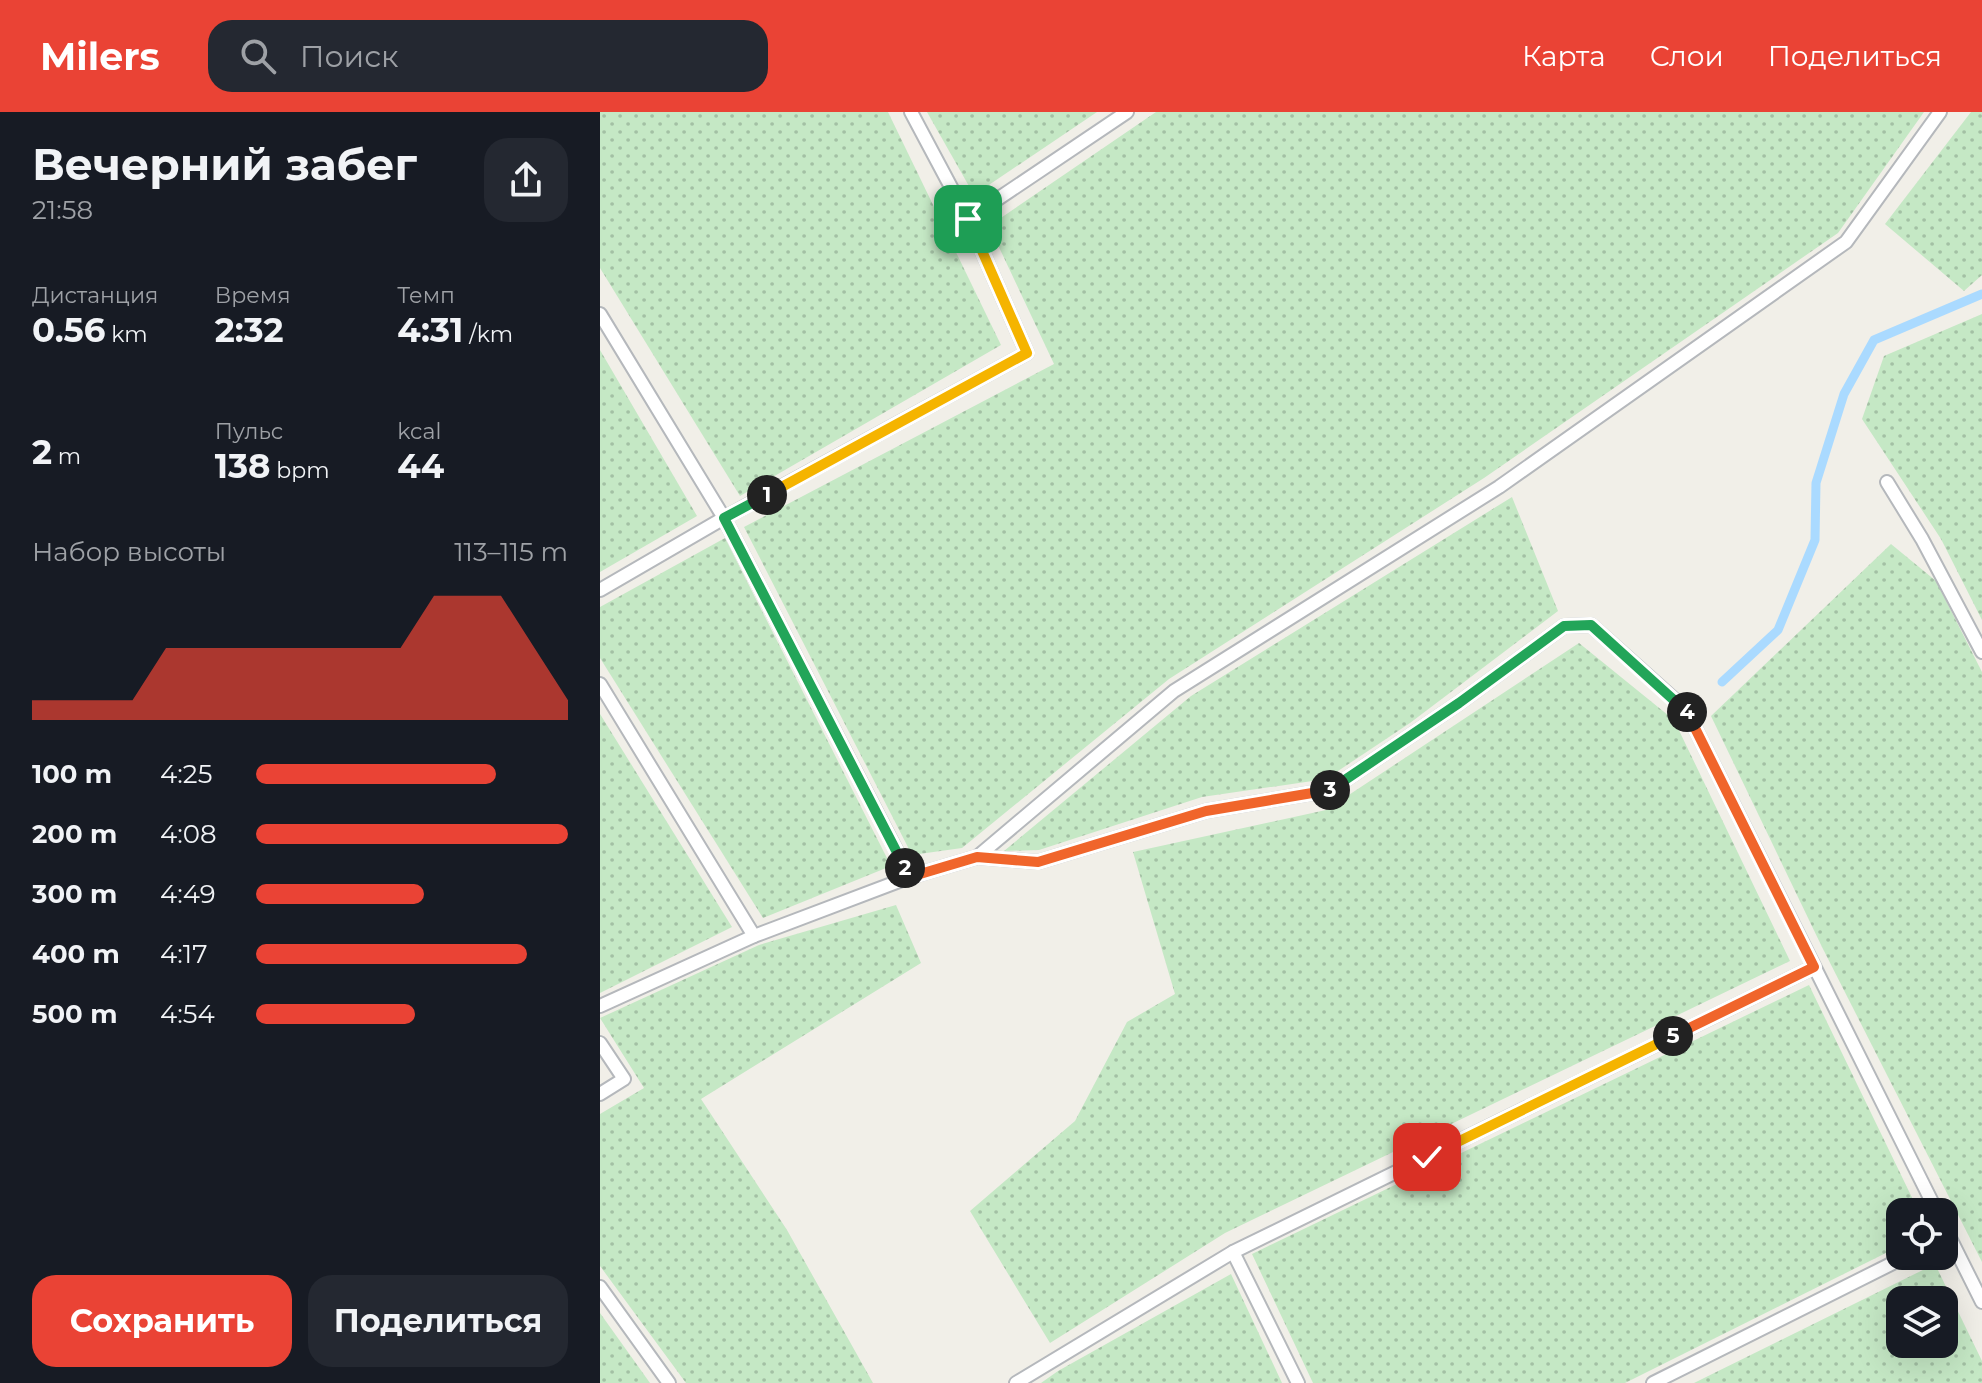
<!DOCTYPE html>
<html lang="ru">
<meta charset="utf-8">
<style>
:root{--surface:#171b24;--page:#242831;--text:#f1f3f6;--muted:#9ea1a6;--accent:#ea4335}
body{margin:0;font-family:Montserrat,sans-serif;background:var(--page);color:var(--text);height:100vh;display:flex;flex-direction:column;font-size:30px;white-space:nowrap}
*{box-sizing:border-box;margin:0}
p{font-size:26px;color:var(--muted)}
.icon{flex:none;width:44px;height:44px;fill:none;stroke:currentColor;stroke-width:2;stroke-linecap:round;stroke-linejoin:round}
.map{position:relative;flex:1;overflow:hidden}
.sheet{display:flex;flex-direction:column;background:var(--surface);width:600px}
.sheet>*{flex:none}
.controls{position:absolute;left:1286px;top:1086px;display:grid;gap:16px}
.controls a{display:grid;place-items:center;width:72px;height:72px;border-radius:16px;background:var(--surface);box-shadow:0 8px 32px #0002;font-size:40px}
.pin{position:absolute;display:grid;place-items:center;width:68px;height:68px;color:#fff;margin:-34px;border-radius:16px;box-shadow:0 4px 12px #0006}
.km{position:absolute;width:40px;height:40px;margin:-20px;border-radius:50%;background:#222;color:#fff;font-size:22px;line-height:40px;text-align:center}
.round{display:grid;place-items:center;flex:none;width:84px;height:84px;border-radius:24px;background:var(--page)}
.summary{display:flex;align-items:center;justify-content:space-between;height:136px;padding:0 32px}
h1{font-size:44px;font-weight:700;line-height:60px}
.metrics{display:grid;grid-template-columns:repeat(3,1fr);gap:12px;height:136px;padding:8px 32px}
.metrics div{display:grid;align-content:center}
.metrics b{font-size:34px;font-weight:700}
.metrics small{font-size:22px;font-weight:400}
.metrics p{font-size:22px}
.chart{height:224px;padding:16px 32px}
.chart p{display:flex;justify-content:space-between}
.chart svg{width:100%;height:144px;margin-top:8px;fill:var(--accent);opacity:.7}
.action{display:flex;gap:16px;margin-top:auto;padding:16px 32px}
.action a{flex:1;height:92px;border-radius:24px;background:var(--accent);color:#fff;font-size:32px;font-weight:700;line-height:92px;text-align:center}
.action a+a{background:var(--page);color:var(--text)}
ul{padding:0 32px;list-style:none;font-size:26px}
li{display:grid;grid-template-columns:128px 96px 1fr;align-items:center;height:60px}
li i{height:20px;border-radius:10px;background:var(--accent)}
header{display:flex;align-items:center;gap:48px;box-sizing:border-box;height:112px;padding:0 40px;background:var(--accent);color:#fff}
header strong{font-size:38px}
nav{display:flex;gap:44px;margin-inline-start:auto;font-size:28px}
.search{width:560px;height:72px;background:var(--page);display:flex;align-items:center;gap:20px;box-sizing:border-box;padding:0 28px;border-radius:24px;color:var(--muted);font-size:30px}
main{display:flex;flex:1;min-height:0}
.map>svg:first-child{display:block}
.grass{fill:url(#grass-dots);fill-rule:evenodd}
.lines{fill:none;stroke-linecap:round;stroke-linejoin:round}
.stream{stroke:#aadaff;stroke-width:9}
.lane-casing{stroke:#b5b8bc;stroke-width:16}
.lane{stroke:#fff;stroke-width:12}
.split-1-casing{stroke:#fff;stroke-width:16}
.split-2-casing{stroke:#fff;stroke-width:16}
.split-3-casing{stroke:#fff;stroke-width:16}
.split-4-casing{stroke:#fff;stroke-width:16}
.split-5-casing{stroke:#fff;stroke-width:16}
.split-6-casing{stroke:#fff;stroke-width:16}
.split-1{stroke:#f5b400;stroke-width:10}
.split-2{stroke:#22a559;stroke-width:10}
.split-3{stroke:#f0652b;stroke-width:10}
.split-4{stroke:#22a559;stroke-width:10}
.split-5{stroke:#f0652b;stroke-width:10}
.split-6{stroke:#f5b400;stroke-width:10}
</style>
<header>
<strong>Milers</strong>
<div class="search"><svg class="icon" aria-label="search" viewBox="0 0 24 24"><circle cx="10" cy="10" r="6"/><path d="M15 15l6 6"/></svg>Поиск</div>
<nav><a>Карта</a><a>Слои</a><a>Поделиться</a></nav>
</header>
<main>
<section class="sheet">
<div class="summary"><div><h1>Вечерний забег</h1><p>21:58</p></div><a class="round"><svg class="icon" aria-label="share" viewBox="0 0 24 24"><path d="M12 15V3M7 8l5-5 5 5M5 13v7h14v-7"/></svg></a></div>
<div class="metrics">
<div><p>Дистанция</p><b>0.56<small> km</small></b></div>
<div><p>Время</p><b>2:32</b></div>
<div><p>Темп</p><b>4:31<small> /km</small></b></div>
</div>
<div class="metrics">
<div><b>2<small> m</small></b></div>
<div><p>Пульс</p><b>138<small> bpm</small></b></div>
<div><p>kcal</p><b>44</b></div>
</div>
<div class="chart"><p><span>Набор высоты</span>113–115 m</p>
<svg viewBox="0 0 160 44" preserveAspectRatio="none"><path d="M0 44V38L10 38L20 38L30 38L40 22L50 22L60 22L70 22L80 22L90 22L100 22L110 22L120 6L130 6L140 6L150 22L160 38V44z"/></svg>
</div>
<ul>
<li><b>100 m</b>4:25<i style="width:77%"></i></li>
<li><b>200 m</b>4:08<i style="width:100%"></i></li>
<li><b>300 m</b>4:49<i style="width:54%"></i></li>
<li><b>400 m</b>4:17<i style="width:87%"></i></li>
<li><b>500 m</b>4:54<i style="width:51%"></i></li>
</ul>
<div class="action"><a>Сохранить</a><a>Поделиться</a></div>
</section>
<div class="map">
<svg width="1382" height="1271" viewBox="0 0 1382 1271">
<defs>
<pattern id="grass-dots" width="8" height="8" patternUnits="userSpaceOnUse" patternTransform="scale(2)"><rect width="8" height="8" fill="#c5e8c5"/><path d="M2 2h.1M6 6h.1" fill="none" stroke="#a3c0a4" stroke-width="1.8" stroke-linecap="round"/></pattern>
</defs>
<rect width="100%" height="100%" fill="#f1efe8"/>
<g class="grass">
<polygon points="0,0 288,0 401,233 140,384 0,156"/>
<polygon points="327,0 497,0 374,83"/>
<polygon points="556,0 1324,0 1238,121 884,366 569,567 362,736 312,743 144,415 454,252 389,114"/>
<polygon points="1371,0 1382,0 1382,163 1364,179 1285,112"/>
<polygon points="1382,202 1382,508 1341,427 1262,307 1284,244"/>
<polygon points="0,238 97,404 0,460"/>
<polygon points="912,385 958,499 810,611 726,667 602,685 439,738 404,739 591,584"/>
<polygon points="125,426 291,754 163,806 0,546 0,495"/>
<polygon points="1291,432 1336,469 1382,560 1382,1150 1222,835 1111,604"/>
<polygon points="979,531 1074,608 1190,849 625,1121 450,1231 370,1099 475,1009 527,910 575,882 533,740 726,698"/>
<polygon points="0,602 132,815 0,881"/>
<polygon points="296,793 321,851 101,987 187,1118 273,1271 86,1271 0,1154 0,1002 44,976 0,906 159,833"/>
<polygon points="1209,873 1319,1100 1300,1100 1300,1134 1025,1271 713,1271 652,1142"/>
<path d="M 1335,1152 L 1382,1249 L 1382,1271 L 1094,1271 ZM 1300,1188 L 1344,1188 L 1344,1232 L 1300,1232 Z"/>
<polygon points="631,1162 682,1271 441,1271 458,1259"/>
<polygon points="0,1201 50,1271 0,1271"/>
</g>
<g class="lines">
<polyline class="stream" points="1122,570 1178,518 1215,428 1216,371 1244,282 1274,228 1382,182"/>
<defs>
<g id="lane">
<polyline points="311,0 368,107 527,0"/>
<polyline points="0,202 124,406 310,765 377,745 574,579 899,375 1246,130 1340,0"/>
<polyline points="1287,370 1322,427 1382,540"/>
<polyline points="0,478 124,406 427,241 368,107"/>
<polyline points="0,572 154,824 310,765"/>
<polyline points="377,745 438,750 606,699 730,678 859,591 964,514 991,513 1086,598 1337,1100"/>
<polyline points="0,894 154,824"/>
<polyline points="0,931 24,967 0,982"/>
<polyline points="1344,1114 1382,1190"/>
<polyline points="633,1140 698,1271"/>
<polyline points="0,1175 69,1271"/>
<polyline points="416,1271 633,1140 1214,855"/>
<polyline points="1053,1271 1307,1144"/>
</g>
</defs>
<use href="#lane" class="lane-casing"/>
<use href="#lane" class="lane"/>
</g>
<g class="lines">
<defs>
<polyline id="split-1" points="167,383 427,241 368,107"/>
<polyline id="split-2" points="167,383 124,406 305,756"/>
<polyline id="split-3" points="305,756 310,765 377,745 438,750 606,699 730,678"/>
<polyline id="split-4" points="730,678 859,591 964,514 991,513 1087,600"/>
<polyline id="split-5" points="1073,924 1214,855 1087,600"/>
<polyline id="split-6" points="827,1045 1073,924"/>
</defs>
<use href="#split-1" class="split-1-casing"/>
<use href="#split-2" class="split-2-casing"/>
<use href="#split-3" class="split-3-casing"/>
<use href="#split-4" class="split-4-casing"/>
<use href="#split-5" class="split-5-casing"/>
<use href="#split-6" class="split-6-casing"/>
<use href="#split-1" class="split-1"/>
<use href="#split-2" class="split-2"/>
<use href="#split-3" class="split-3"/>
<use href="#split-4" class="split-4"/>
<use href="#split-5" class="split-5"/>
<use href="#split-6" class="split-6"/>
</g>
</svg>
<div class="controls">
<a><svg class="icon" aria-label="locate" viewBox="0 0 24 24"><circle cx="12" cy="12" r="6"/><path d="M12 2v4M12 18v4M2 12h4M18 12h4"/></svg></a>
<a><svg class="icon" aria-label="layers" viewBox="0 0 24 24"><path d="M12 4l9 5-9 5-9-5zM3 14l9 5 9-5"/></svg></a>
</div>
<div class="pin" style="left:368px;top:107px;background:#1e9e55"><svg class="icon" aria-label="arrive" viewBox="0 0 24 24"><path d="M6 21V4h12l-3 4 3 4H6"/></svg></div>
<div class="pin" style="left:827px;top:1045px;background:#d93025"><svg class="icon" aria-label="check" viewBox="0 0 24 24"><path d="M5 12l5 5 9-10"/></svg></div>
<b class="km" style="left:167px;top:383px">1</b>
<b class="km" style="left:305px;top:756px">2</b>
<b class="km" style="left:730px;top:678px">3</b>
<b class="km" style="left:1087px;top:600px">4</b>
<b class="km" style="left:1073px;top:924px">5</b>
</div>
</main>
